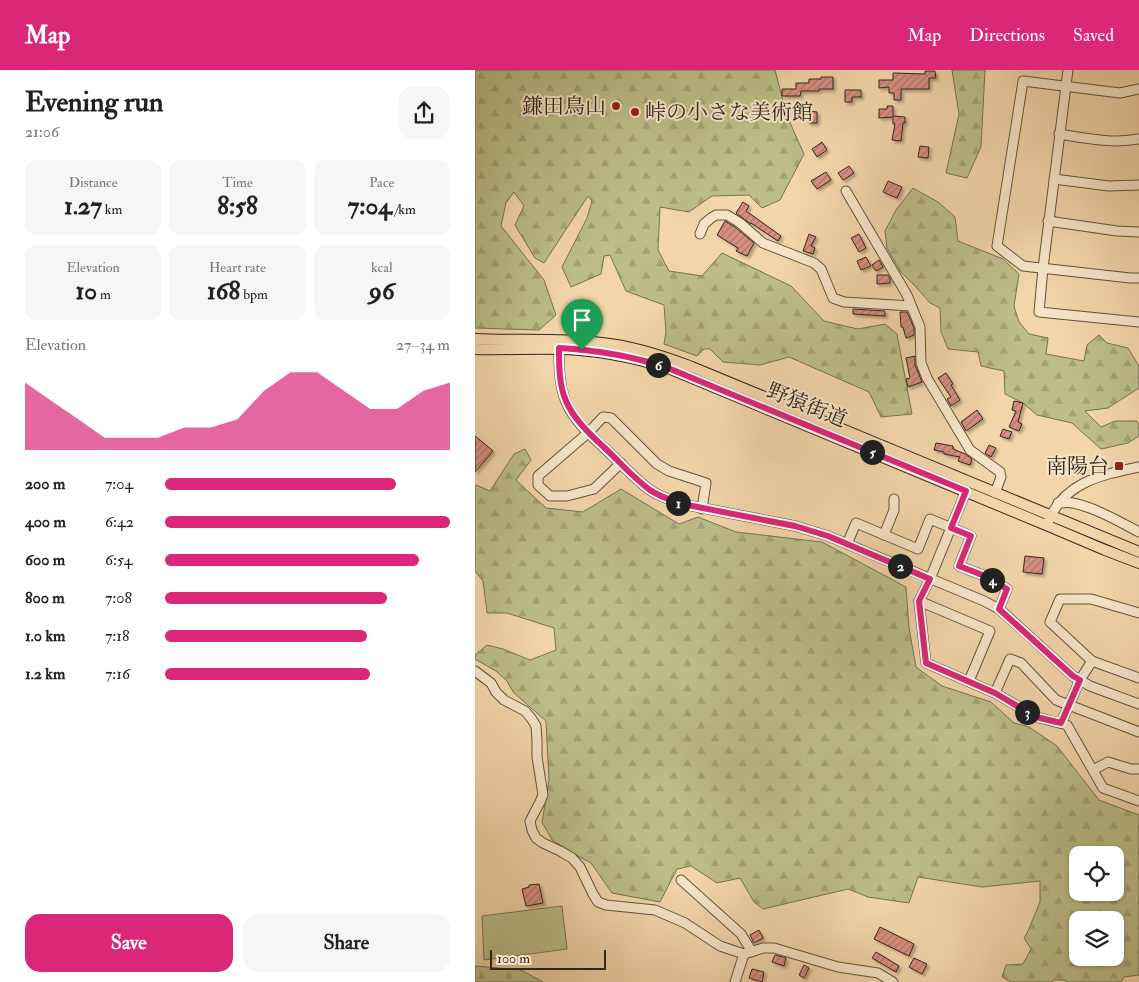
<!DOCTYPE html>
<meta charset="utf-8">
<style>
:root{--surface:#fff;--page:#f6f6f6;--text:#222;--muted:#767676;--accent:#db2777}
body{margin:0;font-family:"IM FELL Double Pica","Noto Serif JP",serif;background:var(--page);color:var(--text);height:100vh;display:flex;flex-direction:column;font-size:19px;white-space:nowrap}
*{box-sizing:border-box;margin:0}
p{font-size:16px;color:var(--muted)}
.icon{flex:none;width:28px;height:28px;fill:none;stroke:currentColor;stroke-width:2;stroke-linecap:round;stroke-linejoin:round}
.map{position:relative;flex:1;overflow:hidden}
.details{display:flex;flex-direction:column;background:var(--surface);width:475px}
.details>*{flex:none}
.controls{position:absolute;left:594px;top:776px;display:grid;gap:10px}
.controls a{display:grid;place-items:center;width:55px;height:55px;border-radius:10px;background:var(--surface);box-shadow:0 1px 4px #0004;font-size:25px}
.scale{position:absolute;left:15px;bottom:12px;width:116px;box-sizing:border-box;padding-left:5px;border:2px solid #30261e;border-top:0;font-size:14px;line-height:18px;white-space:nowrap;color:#30261e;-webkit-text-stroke:4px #f7e4c7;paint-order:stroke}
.pin{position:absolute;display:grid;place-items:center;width:42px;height:42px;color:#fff;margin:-51px -21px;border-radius:50% 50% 50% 0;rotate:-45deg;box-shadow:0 0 5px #0007}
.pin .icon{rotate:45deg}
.km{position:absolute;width:25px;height:25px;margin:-12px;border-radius:50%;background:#222;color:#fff;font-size:14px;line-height:25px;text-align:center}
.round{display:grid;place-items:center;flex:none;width:52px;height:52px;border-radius:15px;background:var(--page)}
.head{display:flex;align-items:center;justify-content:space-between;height:85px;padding:0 25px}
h1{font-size:28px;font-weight:700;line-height:38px}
.metrics{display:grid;grid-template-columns:repeat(3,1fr);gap:8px;height:85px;padding:5px 25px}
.metrics div{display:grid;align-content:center;border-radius:12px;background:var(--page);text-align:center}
.metrics b{font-size:25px;font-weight:700}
.metrics small{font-size:14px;font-weight:400}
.metrics p{font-size:14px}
.chart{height:140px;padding:10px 25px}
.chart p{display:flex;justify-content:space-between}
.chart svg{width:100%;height:90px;margin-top:5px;fill:var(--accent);opacity:.7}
.cta{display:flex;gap:10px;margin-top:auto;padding:10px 25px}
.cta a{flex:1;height:58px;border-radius:15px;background:var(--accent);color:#fff;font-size:20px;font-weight:700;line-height:58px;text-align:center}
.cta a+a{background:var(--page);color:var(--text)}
ul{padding:0 25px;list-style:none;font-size:16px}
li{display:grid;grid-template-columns:80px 60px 1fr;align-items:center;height:38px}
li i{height:12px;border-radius:6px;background:var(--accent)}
header{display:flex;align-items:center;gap:30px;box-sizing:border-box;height:70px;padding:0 25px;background:var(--accent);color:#fff}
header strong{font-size:24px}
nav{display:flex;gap:28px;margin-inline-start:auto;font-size:18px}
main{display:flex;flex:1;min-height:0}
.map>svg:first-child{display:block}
.forest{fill:url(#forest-firs);stroke:#767252;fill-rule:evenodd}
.pitch{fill:#bcbd87;stroke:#767252}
.building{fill:url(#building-hatch);stroke:#30261e;filter:url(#shadow)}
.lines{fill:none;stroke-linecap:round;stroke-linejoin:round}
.minor-casing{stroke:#605241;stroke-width:11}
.major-casing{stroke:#30261e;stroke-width:12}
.minor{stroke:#f7e4c7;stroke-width:9}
.major{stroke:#f2d5a9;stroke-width:10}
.route-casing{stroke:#fff;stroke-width:10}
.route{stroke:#db2777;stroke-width:6}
.poi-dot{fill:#8f2418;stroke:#f7e4c7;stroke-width:2}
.labels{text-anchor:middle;stroke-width:4;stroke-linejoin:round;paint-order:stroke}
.poi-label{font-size:21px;fill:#30261e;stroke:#f7e4c7;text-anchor:end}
.street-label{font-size:21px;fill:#30261e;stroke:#f7e4c7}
</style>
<header>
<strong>Map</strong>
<nav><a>Map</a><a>Directions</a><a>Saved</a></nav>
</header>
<main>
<section class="details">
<div class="head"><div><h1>Evening run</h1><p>21:06</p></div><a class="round"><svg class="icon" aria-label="share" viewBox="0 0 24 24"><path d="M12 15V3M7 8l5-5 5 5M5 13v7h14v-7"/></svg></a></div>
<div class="metrics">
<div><p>Distance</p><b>1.27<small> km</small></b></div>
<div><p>Time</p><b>8:58</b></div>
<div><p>Pace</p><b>7:04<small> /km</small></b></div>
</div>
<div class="metrics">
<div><p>Elevation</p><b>10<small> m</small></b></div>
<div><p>Heart rate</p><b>168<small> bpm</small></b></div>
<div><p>kcal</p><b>96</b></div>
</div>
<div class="chart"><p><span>Elevation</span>27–34 m</p>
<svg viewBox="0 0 160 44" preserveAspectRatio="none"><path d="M0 44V11L10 20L20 29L30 38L40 38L50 38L60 33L70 33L80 29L90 15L100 6L110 6L120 15L130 24L140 24L150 15L160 11V44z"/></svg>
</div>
<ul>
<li><b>200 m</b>7:04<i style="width:81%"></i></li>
<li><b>400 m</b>6:42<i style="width:100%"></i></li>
<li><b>600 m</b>6:54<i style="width:89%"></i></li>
<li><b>800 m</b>7:08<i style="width:78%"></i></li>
<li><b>1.0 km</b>7:18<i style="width:71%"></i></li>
<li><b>1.2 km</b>7:16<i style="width:72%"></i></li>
</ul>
<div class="cta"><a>Save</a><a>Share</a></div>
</section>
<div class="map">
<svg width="664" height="912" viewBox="0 0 664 912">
<defs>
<pattern id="forest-firs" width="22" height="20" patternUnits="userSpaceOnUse" patternTransform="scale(1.25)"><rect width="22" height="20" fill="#bcbd87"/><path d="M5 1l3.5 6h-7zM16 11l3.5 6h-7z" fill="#a2a274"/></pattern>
<pattern id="building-hatch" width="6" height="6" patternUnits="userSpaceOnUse" patternTransform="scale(1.25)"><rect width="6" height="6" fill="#d88f81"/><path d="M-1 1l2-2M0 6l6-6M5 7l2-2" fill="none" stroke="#b07569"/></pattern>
<filter id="shadow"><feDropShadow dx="2.5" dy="2.5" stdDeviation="1" flood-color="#0004"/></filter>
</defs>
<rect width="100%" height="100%" fill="#f2d5a9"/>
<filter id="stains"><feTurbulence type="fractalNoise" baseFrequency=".004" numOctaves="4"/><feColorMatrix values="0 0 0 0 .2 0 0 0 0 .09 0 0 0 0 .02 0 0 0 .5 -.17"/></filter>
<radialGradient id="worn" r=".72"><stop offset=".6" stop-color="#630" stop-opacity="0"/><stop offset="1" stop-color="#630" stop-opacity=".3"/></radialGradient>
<g class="forest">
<polygon points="0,0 300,0 312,46 329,84 305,130 287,138 274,125 237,126 214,142 185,137 183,180 194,201 227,206 247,183 316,216 349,251 383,259 410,254 422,264 437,344 406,347 394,322 314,287 285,295 248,292 235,279 229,279 222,286 189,274 191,262 189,235 151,221 135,185 129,186 126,204 96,217 87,197 112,148 117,131 113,126 69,193 60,188 40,155 49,136 39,122 31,133 26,156 69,210 81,245 64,260 0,258"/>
<polygon points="477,0 510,0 506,77 492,108 471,103 484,44"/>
<polygon points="438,118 463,132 480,147 483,171 528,189 544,204 539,236 544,252 554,264 573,268 571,284 609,291 612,275 624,265 632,273 653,278 664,296 664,318 633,338 610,341 626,357 640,351 662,351 664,355 664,366 653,373 626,379 597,353 562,345 548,333 530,324 529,301 506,296 503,282 473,279 466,262 465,238 455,233 442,218 426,202 412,178 410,161 421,140"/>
<path d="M 50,379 L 56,390 L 41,410 L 71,438 L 108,442 L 146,419 L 204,454 L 223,447 L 261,462 L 347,472 L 431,517 L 434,558 L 441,597 L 467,616 L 516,632 L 539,653 L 554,657 L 582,676 L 624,730 L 664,745 L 664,905 L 649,907 L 646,912 L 592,912 L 590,910 L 578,910 L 577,912 L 536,912 L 527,907 L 531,895 L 548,894 L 556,879 L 549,868 L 553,861 L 565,832 L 565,811 L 507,817 L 443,807 L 434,833 L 393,827 L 373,819 L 288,839 L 279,832 L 265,808 L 242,813 L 216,796 L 202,799 L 185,832 L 137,823 L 116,793 L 103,786 L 77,770 L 67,752 L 74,710 L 71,651 L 39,623 L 32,611 L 21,601 L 0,589 L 0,585 L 12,575 L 28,579 L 55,590 L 81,580 L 79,558 L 32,543 L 12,543 L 8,511 L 0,501 L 0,416 L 1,415 L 15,421 L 39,384 ZM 602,785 L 640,785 L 640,822 L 602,822 ZM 602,850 L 640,850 L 640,888 L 602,888 Z"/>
<polygon points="0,896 46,900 68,912 0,912"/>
</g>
<polygon class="pitch" points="87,836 92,879 9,890 7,846"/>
<g class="building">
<polygon points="450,1 460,1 461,8 454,8 454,19 426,19 426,30 419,30 419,23 414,23 414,17 404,18 404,10 418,10 418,3 450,4"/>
<polygon points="346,7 358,7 358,19 344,19 344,21 326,21 325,26 307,26 307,19 321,19 321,13 334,13 334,9 346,9"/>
<polygon points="370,20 386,20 386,27 377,27 377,32 370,32"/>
<polygon points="412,36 418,36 418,46 430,47 430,53 428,53 426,71 417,70 420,54 418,54 418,47 404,48 404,39 412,39"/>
<polygon points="334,41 342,42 342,53 334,53"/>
<polygon points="347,72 352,80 342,87 337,79"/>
<polygon points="445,76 454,77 453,88 443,87"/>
<polygon points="374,96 379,103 368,110 363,103"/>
<polygon points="351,102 356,110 342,119 336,111"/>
<polygon points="413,111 427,117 422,128 408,122"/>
<polygon points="268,132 274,136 271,141 306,166 303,171 276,153 276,154 261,143"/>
<polygon points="250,151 261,158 279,173 272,186 261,181 263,178 242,165"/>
<polygon points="334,164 341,167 336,176 340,178 338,184 328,181"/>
<polygon points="384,164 391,178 384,182 376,168"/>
<polygon points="391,187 396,196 386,200 382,191"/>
<polygon points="404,190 408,197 401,201 397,195"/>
<polygon points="402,205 413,205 415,208 415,213 402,214"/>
<polygon points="378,239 410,241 410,246 378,244"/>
<polygon points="425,242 432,242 439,258 439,265 431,268 428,257 426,257"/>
<polygon points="440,286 440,295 447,312 433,317 431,309 435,308 431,288"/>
<polygon points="471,303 478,314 476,315 485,330 476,336 472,329 476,327 463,308"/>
<polygon points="539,331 548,333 543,352 547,354 544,361 534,357 541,341 537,340"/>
<polygon points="502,340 508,349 491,361 486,352"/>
<polygon points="528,359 537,362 534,369 525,366"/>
<polygon points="0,366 18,381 0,402"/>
<polygon points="461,373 478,376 478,379 490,384 497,389 495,395 483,391 485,387 469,384 469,382 459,380"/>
<polygon points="514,375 521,378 516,387 510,383"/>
<polygon points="550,486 569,488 567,504 548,502"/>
<polygon points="64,814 68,833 51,836 47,819 54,817 54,815"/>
<polygon points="405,857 439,874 434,886 399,869"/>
<polygon points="284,860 288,868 279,873 275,865"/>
<polygon points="401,882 424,896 421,902 397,888"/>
<polygon points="300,885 311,888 309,896 297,892"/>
<polygon points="439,888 452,894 447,904 434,897"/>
<polygon points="329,895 334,898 329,908 324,905"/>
<polygon points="277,899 289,902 287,912 274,908"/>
</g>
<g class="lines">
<defs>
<g id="minor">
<polyline points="593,0 568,198 564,242 664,252"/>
<polyline points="664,19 645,23 548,11 522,176 548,196 655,208 664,208"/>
<path d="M 584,64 C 610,68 638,74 664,69"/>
<polyline points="579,109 634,116 664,115"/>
<polyline points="371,121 432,225 445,257 446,293 452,308 495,380 525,402 526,407 520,423"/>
<polyline points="573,151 642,161 664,162"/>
<polyline points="225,164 229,154 236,148 241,145 252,145 265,153 288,173 339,193 346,199 358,228 369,232 436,236"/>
<path d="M 84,279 C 84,296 84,315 91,332 C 101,356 126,374 144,392 C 154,402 164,412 175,420 C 185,427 196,430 207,434 L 320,456 L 353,466 L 509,531 L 524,539 L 532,546 L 598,606 L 615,616 L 664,634"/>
<polyline points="146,393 119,419 92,426 75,426 63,415 63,406 114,362 128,347 136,348 182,394 194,401 231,413 227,439"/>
<polyline points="491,421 455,509 444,531 451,593 520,623 561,647 592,655 628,718 664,731"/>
<path d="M 583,433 C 588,433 593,432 598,433 C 621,438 643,451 664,462"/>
<path d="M 573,452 C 589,412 626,405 664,397"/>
<polyline points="409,465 419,440 419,429"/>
<polyline points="372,474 381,453 443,479 455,449 496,466 484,496 510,506 532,519 524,539"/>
<polyline points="444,531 515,561 494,611"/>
<polyline points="664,543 616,529 585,529 575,552 617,591 664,608"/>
<polyline points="0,601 16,613 21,622 29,630 50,641 56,648 61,656 62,670 62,687 68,725 65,732 55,751 57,760 61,768 68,773 85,781 97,788 105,797 118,824 123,832 131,835 180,840 210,853 245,876 269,884 288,878 299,878 363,897 403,903 418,912"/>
<polyline points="520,623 535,589 546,593 581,630 664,662"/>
<polyline points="586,653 605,610 617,591"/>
<polyline points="618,700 633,692 656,699 664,699"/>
<polyline points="206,810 266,864 277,882"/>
<polyline points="260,912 269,884"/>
</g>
<g id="major">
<path d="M 0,269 C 42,271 85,268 127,273 C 158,276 188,286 217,297 L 664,482"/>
<path d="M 0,279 C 29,280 57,278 86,279 C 123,280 158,287 193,298 L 571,455 L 630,480 L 664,493"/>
</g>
</defs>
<use href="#minor" class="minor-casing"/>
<use href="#major" class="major-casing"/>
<use href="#minor" class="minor"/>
<use href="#major" class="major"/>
</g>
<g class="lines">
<defs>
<path id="route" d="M 84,278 C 121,280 157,286 193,298 L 491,421 L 476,458 L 496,466 L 484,496 L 510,506 L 532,519 L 524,539 L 598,606 L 605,610 L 586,653 L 561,647 L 520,623 L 451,593 L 444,531 L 455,509 L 353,466 L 320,456 L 207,434 C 196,430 185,427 175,420 C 164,412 154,402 144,392 C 127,374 101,355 91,331 C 84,315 84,296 84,278 Z"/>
</defs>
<use href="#route" class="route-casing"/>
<use href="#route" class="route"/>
</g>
<g class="poi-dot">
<circle cx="141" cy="36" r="5"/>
<circle cx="160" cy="42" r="5"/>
<rect x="639" y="391" width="10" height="10" rx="2.5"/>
</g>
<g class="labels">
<g class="poi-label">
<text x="131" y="43">鎌田鳥山</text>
<text x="170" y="49" text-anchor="start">峠の小さな美術館</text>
<text x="634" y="403">南陽台</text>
</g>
<g class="street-label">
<text transform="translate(332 335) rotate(22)" y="7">野猿街道</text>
</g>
</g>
<rect width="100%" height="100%" filter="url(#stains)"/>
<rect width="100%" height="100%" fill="url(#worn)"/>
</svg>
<div class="controls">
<a><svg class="icon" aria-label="locate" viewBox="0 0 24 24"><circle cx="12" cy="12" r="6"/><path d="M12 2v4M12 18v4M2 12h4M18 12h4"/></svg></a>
<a><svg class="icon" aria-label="layers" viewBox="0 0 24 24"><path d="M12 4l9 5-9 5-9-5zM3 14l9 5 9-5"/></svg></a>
</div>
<div class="scale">100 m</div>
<div class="pin" style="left:107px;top:280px;background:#1e9e55"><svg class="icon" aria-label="arrive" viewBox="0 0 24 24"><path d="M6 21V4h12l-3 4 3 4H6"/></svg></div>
<b class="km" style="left:203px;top:433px">1</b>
<b class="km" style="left:425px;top:496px">2</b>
<b class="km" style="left:552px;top:642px">3</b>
<b class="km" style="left:517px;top:510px">4</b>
<b class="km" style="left:397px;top:382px">5</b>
<b class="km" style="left:183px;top:295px">6</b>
</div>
</main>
